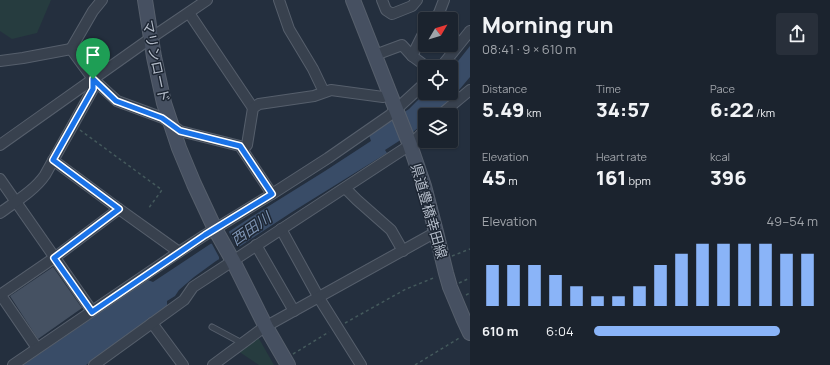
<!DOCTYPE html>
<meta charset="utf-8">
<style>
:root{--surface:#1b232e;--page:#282f3a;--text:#f1f3f6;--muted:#a0a4aa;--line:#39404a;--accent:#8ab4f8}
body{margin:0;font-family:Manrope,"Noto Sans JP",sans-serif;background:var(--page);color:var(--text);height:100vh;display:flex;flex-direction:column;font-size:15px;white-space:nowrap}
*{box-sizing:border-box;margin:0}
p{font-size:13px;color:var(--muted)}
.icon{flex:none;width:22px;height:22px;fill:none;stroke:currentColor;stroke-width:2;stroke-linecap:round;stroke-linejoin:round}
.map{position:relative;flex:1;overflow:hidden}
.panel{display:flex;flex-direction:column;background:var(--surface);width:360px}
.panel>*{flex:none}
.needle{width:26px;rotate:52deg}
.tools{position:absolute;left:418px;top:12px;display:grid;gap:8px}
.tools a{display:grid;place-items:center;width:40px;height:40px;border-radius:4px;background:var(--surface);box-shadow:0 1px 3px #0004,0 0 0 1px var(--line);font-size:20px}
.pin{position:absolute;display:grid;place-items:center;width:34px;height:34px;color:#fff;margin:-41px -17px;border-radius:50% 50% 50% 0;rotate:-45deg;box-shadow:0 0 4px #0007}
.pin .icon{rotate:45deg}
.round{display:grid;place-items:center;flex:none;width:42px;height:42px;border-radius:4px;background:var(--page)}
.summary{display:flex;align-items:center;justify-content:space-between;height:68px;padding:0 12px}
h1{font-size:22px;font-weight:800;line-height:30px}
.stats{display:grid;grid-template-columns:repeat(3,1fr);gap:6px;height:68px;padding:4px 12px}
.stats div{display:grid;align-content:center}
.stats b{font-size:20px;font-weight:800}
.stats small{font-size:11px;font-weight:400}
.stats p{font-size:11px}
.chart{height:112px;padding:8px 12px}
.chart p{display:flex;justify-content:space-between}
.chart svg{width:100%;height:72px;margin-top:4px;stroke:var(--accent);stroke-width:6}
ul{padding:0 12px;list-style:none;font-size:13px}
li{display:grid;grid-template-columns:64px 48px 1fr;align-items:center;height:30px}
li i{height:10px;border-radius:5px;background:var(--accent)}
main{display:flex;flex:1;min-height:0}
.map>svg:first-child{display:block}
.green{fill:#263c3f}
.water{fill:#394c67}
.pier{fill:#242f3e}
.building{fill:#455162}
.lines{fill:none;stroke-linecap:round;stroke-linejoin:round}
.lane-casing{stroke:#565f6c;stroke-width:7}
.street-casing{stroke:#565f6c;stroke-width:12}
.secondary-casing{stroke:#565f6c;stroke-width:16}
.path{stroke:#44595c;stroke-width:1.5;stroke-dasharray:3 3;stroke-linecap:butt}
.lane{stroke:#38414e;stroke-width:5}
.street{stroke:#38414e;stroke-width:10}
.secondary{stroke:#465061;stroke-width:14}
.route-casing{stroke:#fff;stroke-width:8}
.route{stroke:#1a73e8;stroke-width:5}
.labels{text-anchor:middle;stroke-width:3;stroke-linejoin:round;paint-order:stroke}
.street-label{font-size:14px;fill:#b4bcc9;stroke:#1d2633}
.water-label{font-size:15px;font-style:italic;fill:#7c92b1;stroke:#1d2633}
</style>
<main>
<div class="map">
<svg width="470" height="365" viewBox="0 0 470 365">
<rect width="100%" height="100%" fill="#242f3e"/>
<g class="green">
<polygon points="0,0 51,0 37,33 12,39 0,31"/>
<polygon points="258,337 274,365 259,365 238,351"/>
</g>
<polygon class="water" points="470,46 470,77 453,97 433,115 425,115 425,122 413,132 385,150 387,153 292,212 239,247 216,261 194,277 179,290 175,296 167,301 167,306 86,365 23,365 148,280 153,282 251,217 325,171 371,141 369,135 409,109 425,93 451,93 451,70"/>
<polygon class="pier" points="228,230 236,246 241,248 219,261 219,257 212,244 209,242"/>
<polygon class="building" points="53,267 82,308 38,339 10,296"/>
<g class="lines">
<defs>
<polyline id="lane" points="212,327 242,343"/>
<g id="street">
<polyline points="279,0 289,29 313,69 324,92"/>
<polyline points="382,0 386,10 392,14 412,6 417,0"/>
<polyline points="189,13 253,108"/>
<polyline points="434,19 439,13 444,0"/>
<polyline points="71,49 93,79 117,101 163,118 180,131 240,146 272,194"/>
<polyline points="71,49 93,11 102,0"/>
<polyline points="375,55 402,45 412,56 427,67"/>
<polyline points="412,56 425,30"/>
<polyline points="0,61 23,58 71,49"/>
<polyline points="441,67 470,31"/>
<polyline points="440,115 470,90"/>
<polyline points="0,145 151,38 207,0"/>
<polyline points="243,150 247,145 253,108 259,104 314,96 331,90 383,97 390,95"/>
<polyline points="53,160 119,209 179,252"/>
<polyline points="0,179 92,311"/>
<polyline points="345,188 357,200 391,230 403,251"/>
<path d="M 0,213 C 15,202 35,190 45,175 L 93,89 L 93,79"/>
<polyline points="281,229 319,298 361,365"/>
<polyline points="256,245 294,311"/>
<polyline points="0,294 37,348"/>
<polyline points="0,295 54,258 119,209"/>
<polyline points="152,323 183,365"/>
<polyline points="13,365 179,252 205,235 272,194 328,158 390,115 425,83"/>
<polyline points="94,365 184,300 193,287 410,145 425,130"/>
<polyline points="213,365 263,328 436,232"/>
</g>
<g id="secondary">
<polyline points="145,0 154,57 164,103 179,148 194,184 215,229 233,261 266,327 288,365"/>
<polyline points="353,0 410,145 424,186 436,232 446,273 450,287 463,318 470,333"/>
</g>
</defs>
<use href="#lane" class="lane-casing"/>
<use href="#street" class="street-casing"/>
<use href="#secondary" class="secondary-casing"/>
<g class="path">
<polyline points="80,130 162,190 148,209"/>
<polyline points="452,256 470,249"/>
<polyline points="459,283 470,278"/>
<polyline points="466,295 470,293"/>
<polyline points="345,323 406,289 436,277"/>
<polyline points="293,354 329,332"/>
<polyline points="415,365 461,337"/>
</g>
<use href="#lane" class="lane"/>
<use href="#street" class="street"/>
<use href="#secondary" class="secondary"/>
</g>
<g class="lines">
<defs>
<polygon id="route" points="93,79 116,101 162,118 180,131 240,146 272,194 205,235 92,312 54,258 119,209 53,160 93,89"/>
</defs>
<use href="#route" class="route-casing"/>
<use href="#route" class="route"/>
</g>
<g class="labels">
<g class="street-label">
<text transform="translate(156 61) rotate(78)" y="5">マリンロード</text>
<text transform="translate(429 211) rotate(74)" y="5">県道豊橋幸田線</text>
</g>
<g class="water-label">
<text transform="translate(251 229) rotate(-35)" y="5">西田川</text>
</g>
</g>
</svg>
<div class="tools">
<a><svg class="needle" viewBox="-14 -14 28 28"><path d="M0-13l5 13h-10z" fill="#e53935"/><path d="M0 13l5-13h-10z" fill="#a0a4aa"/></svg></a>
<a><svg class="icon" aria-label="locate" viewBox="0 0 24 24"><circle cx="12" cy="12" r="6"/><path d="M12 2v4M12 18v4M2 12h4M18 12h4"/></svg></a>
<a><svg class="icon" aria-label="layers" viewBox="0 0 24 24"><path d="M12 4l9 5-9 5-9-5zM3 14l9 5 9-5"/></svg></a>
</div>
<div class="pin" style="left:93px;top:79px;background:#1e9e55"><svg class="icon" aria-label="arrive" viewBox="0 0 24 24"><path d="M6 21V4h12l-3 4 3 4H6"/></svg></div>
</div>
<section class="panel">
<div class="summary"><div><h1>Morning run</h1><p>08:41 · 9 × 610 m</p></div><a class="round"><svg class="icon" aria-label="share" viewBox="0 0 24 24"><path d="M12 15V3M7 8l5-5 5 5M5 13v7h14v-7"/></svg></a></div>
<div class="stats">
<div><p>Distance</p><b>5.49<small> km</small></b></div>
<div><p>Time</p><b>34:57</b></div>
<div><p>Pace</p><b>6:22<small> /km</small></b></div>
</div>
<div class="stats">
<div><p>Elevation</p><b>45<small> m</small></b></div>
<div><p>Heart rate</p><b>161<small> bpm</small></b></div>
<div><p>kcal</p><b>396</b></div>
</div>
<div class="chart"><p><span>Elevation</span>49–54 m</p>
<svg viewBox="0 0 160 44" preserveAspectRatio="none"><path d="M5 44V19M15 44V19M25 44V19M35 44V25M45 44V32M55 44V38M65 44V38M75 44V32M85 44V19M95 44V12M105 44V6M115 44V6M125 44V6M135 44V6M145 44V12M155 44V12"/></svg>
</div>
<ul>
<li><b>610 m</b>6:04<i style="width:83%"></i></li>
</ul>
</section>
</main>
